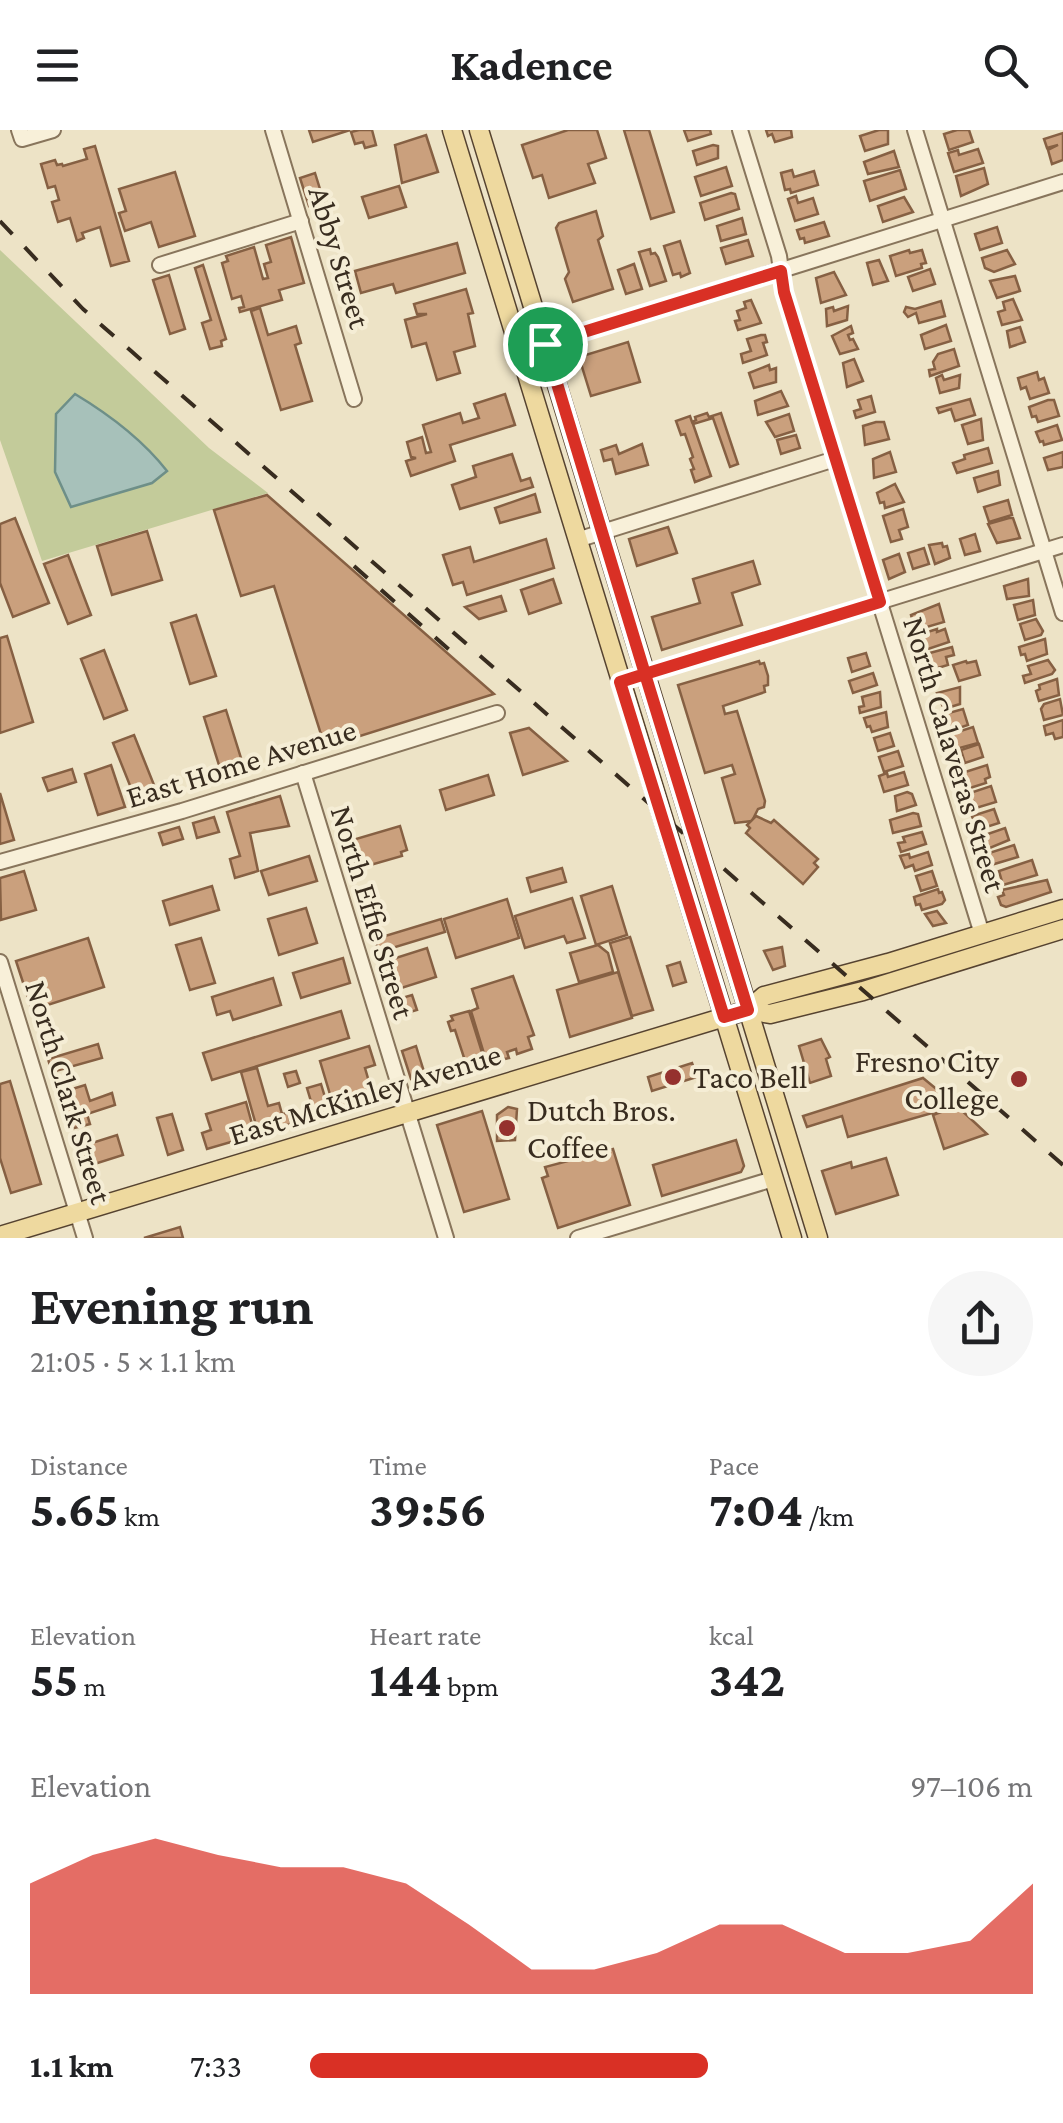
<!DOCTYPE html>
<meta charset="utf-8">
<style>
:root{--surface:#fff;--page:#f6f6f6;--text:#202124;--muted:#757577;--accent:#d93025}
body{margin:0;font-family:"Crimson Pro",serif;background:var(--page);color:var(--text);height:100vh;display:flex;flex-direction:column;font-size:38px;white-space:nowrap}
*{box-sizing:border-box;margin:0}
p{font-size:32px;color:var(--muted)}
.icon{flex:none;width:55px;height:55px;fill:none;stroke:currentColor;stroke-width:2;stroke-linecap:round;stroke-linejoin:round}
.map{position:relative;height:1108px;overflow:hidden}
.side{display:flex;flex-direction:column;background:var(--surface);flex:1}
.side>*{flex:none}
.pin{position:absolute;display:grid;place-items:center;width:85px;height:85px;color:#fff;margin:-42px;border:5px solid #fff;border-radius:50%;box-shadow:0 2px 10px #0007}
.round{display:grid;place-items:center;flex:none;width:105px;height:105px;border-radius:52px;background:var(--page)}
.overview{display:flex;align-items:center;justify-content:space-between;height:170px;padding:0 30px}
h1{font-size:55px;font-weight:700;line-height:75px}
.figures{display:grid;grid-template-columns:repeat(3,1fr);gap:15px;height:170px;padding:10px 30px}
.figures div{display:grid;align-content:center}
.figures b{font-size:50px;font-weight:700}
.figures small{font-size:28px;font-weight:400}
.figures p{font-size:28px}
.chart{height:280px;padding:20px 30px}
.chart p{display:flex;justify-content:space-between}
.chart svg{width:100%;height:180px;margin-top:10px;fill:var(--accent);opacity:.7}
ul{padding:0 30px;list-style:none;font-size:32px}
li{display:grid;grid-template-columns:160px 120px 1fr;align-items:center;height:75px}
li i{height:25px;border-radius:12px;background:var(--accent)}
header{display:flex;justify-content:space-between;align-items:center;height:130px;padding:0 30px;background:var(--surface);font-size:45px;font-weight:700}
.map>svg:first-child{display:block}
.green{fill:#c3cb9a}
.water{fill:#a7c1ba;stroke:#6e8f88;stroke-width:2.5}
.building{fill:#caa07d;stroke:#866043;stroke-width:2.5}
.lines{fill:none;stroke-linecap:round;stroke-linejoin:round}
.minor-casing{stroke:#88755c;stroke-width:18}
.major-casing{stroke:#564330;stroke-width:21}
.minor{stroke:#f8f0d9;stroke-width:14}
.major{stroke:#eed99f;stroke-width:18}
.rail{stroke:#382c1f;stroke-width:4;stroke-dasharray:18 18;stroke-linecap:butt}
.route-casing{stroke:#fff;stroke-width:20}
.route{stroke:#d93025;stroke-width:12}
.poi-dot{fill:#95312e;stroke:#f5edd5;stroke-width:4}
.labels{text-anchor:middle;stroke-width:8;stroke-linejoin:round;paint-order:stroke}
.street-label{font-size:32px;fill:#382c1f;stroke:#f5edd5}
.poi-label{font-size:32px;fill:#382c1f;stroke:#f5edd5;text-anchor:start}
</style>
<header><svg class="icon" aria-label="menu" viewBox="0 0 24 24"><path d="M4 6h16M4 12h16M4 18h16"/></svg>Kadence<svg class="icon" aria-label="search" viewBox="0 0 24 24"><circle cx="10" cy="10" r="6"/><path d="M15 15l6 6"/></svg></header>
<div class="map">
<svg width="1063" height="1108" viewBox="0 0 1063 1108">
<rect width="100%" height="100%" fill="#ede3c6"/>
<polygon class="green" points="0,120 209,318 268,363 42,431 0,310"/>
<path class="water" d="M 75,264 C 110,285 142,309 167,341 L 152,353 L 71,377 L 55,342 L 56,284 Z"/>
<g class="building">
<polygon points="309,0 350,0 313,12"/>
<polygon points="359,0 372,0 376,15 365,18 363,12 355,14 351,2"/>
<polygon points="568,0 597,0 606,28 588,34 595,53 549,68 542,45 533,48 522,15"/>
<polygon points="624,0 649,0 674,82 651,89"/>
<polygon points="684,0 710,0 711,4 688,11"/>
<polygon points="766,0 791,0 792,7 775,12 772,4 768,6"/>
<polygon points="879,0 888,0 888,14 865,21 860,6"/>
<polygon points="957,0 969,0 973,12 949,20 944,4"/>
<polygon points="1063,3 1063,30 1052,34 1048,20 1058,15 1047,18 1044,9"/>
<polygon points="426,5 438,42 402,53 395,15"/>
<polygon points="713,15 718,16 718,28 697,35 693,21"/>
<polygon points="95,16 129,131 111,136 100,97 82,103 84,108 77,111 70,88 58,92 52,72 59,70 55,56 48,58 41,34 55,30 57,35 62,34 63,36 87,29 84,19"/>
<polygon points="978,19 983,33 954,42 948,23 958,20 959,25"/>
<polygon points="894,21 899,37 868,44 864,32"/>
<polygon points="726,37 732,56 701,66 695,47"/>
<polygon points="984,38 988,54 961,66 956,46"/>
<polygon points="792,40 794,47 814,41 818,55 791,63 790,59 785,60 781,43"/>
<polygon points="900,40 906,59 870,71 864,51"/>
<polygon points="175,42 195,106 159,117 151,92 125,101 119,83 126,81 119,59"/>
<polygon points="315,43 324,72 309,76 300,48"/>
<polygon points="399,56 406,77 369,88 362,67"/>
<polygon points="731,63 735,64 739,79 705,90 700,73"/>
<polygon points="796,66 798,73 813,68 818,84 795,91 788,69"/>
<polygon points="904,67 913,82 883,92 878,76"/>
<polygon points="596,81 603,106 598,110 613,159 573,172 565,149 569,142 556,98 559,93"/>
<polygon points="742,88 746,104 721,111 717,96"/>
<polygon points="824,92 829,106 805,113 804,108 800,109 797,100"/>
<polygon points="997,97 1002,113 980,120 975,104"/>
<polygon points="291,107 304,153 279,160 282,170 240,182 239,178 244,177 241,166 232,169 222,133 228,131 226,126 254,117 263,149 268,148 264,134 271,132 266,115"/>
<polygon points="748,110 753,126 726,134 721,118"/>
<polygon points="680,111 690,143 681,147 680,143 673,145 664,116"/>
<polygon points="457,113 465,143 396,163 393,154 361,163 355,141"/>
<polygon points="650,119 651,124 655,123 658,127 666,151 650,156 639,122"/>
<polygon points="909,120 910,123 922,120 926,133 921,134 922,138 896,146 890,126"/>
<polygon points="1007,120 1015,134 994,142 985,138 982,128"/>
<polygon points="879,130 888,151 873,155 867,133"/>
<polygon points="634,134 642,159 626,164 618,140"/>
<polygon points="203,135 226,209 221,211 222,216 210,219 202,193 211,190 195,138"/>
<polygon points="930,139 935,154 913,161 908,147"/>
<polygon points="834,142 846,165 821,173 816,148"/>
<polygon points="169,145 185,199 170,204 153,150"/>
<polygon points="1015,146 1020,161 997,168 990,151"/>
<polygon points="466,159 473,183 468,184 475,216 454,222 460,243 437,250 426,213 412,217 405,190 427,184 417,184 414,174"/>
<polygon points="1013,169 1022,190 1002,195 998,182 1005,180 1003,172"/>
<polygon points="751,170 761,193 738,200 735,191 740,190 737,181 746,178 744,172"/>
<polygon points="941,171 945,186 919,193 916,183 908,187 904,182 906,177 915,179"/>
<polygon points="848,176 847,190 827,196 826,179 833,177 834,181"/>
<polygon points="260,178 268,205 296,196 301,213 295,215 312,271 281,280 251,181"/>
<polygon points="946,195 951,211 925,219 921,205"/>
<polygon points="851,196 853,203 848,205 850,210 853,209 858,219 840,224 832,206"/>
<polygon points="1020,197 1025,212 1010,217 1007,201"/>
<polygon points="761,205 765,205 767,212 763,213 767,225 743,233 741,224 751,221 747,209"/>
<polygon points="628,212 640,252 591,266 579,227"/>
<polygon points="954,219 959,236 930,246 929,240 935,239 933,232 938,224"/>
<polygon points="854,229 863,251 847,257 843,233"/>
<polygon points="769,235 770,240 776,238 776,252 754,258 749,243"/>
<polygon points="1037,242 1039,250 1044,248 1049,263 1030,269 1026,257 1021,259 1018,248"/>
<polygon points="942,245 944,250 960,245 959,258 940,263 936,248"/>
<polygon points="781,261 788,276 758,285 755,271"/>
<polygon points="505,264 515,295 450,315 455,331 411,346 406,331 416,328 411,327 407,312 422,307 426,323 431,322 423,295 460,283 463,293 479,288 474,274"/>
<polygon points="871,266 875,282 856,288 854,281 861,279 858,270"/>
<polygon points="970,269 975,285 955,291 951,279 939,283 937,278"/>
<polygon points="1048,270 1054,270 1059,286 1038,292 1036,286 1032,287 1029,277"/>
<polygon points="707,283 709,287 721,283 738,334 730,337 713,288 693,294 711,346 695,352 691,340 694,339 690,329 693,327 685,304 681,305 676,291 690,286 692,292 696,290 695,287"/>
<polygon points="789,284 794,301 775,307 766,292"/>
<polygon points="981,289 983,310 968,314 962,295"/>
<polygon points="876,292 884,292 889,309 865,315 863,296"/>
<polygon points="1057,295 1062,310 1044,315 1043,311 1040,312 1036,302"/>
<polygon points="796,305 800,318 781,324 777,310"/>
<polygon points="642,314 648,335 616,344 612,329 604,331 601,320 616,315 619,324"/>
<polygon points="988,318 992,333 957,343 953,333 965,329 964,325"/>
<polygon points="890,322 896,342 874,348 873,329"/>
<polygon points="1063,322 1063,337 1048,340 1044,328"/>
<polygon points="512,324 521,351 530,348 533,357 460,379 452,355 476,347 473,336"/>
<polygon points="998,341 1000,355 978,362 974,348"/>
<polygon points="895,354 904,372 885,378 884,372 880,373 877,363"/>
<polygon points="535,364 540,382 500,393 495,378"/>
<polygon points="267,365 494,564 325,617 274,456 241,466 214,380"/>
<polygon points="1008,370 1012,385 989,392 984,377"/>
<polygon points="903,379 908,397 899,400 902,409 891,412 883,386"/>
<polygon points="15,388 49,473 13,487 0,453 0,394"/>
<polygon points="1009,388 1013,388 1020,408 997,413 988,394"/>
<polygon points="668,397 677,423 637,436 629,409"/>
<polygon points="147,401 162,450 112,465 97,416"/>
<polygon points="975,404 980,421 965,425 960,409"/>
<polygon points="546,409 554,438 467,465 463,452 453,455 443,425 470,417 474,432"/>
<polygon points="942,413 943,417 947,416 950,428 935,434 929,415"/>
<polygon points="924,418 929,434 913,439 908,423"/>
<polygon points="899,424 905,442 889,449 883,430"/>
<polygon points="68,425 91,485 68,494 44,434"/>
<polygon points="753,431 760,454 732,463 742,495 662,520 652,487 700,473 693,449"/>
<polygon points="553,449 561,473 529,484 521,460"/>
<polygon points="1028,449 1029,466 1007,469 1004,456"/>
<polygon points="501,466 506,481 479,489 465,477"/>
<polygon points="1033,470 1035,485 1018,490 1014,475"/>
<polygon points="939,474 944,492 920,499 919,495 914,497 911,485"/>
<polygon points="196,485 216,546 190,554 171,493"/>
<polygon points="1036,489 1043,501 1041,505 1025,510 1020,494"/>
<polygon points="937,499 937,502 945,499 949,512 925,520 918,508 921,504"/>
<polygon points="7,506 33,592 0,603 0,508"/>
<polygon points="1045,509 1047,524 1027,531 1025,524 1021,525 1019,517"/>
<polygon points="952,517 954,525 946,527 948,535 931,540 927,537 926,524"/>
<polygon points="104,520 127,580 104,589 81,529"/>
<polygon points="866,523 870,536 852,542 848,528"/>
<polygon points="1048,530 1055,540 1052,544 1025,553 1023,546 1031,544 1028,536"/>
<polygon points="759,531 760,534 764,533 768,546 768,555 764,556 765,562 723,576 725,584 737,581 765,671 764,677 758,679 752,691 735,693 722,648 735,644 732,635 705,643 678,555"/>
<polygon points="966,531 967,533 976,531 980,545 959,551 953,535"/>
<polygon points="873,543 877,555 853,563 849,551"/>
<polygon points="1057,549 1059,565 1039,571 1036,561 1040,559 1039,555"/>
<polygon points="960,557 960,574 944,579 937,563"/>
<polygon points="880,562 881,577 860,583 859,577 864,576 862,567"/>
<polygon points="1060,569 1063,585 1044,590 1041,579 1044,574"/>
<polygon points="963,579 968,595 950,601 942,589 946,587 945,584"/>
<polygon points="226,580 245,641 223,648 204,587"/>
<polygon points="886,582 888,597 872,602 870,596 867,597 864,588"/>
<polygon points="1063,590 1063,607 1055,609 1053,603 1046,605 1044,596"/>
<polygon points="973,597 978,613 956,619 951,604"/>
<polygon points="529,598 567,631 523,645 510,603"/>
<polygon points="890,603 894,616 878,621 874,608"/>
<polygon points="134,605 158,665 137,673 113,613"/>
<polygon points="979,614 983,627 965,633 961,620"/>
<polygon points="898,621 903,636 884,642 879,627"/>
<polygon points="111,635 125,677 98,685 85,644"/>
<polygon points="987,635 990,647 985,649 986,653 970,658 962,643"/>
<polygon points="72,639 76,652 48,661 43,648"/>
<polygon points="904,642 908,655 884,662 879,646 887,643 888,647"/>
<polygon points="488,645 494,665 446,680 440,660"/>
<polygon points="991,656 996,672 976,678 974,672 970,674 967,664"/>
<polygon points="907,662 912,664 916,675 897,681 895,666"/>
<polygon points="0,663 14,710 0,714"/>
<polygon points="280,666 289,696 250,703 258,741 235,748 230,729 240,726 227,682"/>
<polygon points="994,679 999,693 980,699 978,695 975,696 972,686"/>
<polygon points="913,683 918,684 921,696 893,703 890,690"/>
<polygon points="756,686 771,693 774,690 818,729 814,733 818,737 803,754 746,703 750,698 747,695"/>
<polygon points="214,687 219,702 197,708 193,693"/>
<polygon points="400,696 407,720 401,722 402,726 367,736 366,733 356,735 349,711"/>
<polygon points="179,697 183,709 163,715 159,703"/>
<polygon points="1005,698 1009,710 985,720 979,707"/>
<polygon points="922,702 926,714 901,722 898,713 905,712 903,707"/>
<polygon points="1014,715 1018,727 991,735 988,732 986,724"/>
<polygon points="928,722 932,735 915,741 913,735 905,738 900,726 909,724 910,728"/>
<polygon points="309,726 317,751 269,765 261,741"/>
<polygon points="1032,730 1037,745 1003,755 999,741"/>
<polygon points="562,738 566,752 531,762 527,748"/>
<polygon points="24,741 36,780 1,790 0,748"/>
<polygon points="932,741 937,756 921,761 916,746"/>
<polygon points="1047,750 1051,762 1006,777 1001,775 998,767 1004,765 1002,760"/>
<polygon points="212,756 219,780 170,795 163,771"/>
<polygon points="612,756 627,805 596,815 581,766"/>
<polygon points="938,759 939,763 942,762 945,770 942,774 922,780 920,774 916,775 914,767"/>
<polygon points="572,768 585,808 567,813 564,806 525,818 515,786"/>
<polygon points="507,769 519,808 456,828 444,789"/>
<polygon points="306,778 317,813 279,825 268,789"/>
<polygon points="937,781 946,793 933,796 925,784"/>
<polygon points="441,789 445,802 379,822 375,809"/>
<polygon points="630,807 653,880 632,886 610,813"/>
<polygon points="88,808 104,857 32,880 16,831"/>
<polygon points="201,808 215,853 190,860 176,815"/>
<polygon points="598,815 608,823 613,842 579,852 570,823"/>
<polygon points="782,817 785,836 773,840 764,821"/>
<polygon points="427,818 436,847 392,861 383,832"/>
<polygon points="343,828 350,853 301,868 293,843"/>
<polygon points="680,832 686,852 673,856 667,836"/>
<polygon points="618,842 632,888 570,907 557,860"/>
<polygon points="513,846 534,905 528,907 532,919 517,924 516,919 507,922 509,928 493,932 492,928 486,930 471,881 478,878 472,859"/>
<polygon points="273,848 281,875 233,890 230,881 217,885 212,867"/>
<polygon points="412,865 417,880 400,885 395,870"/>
<polygon points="341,881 349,908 212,950 203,923"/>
<polygon points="469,881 486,935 468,940 455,900 451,901 448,892 453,890 451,886"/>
<polygon points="821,909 830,927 826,929 831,946 810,953 799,916"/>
<polygon points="98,914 102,928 52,942 48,929"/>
<polygon points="369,916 375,935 365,938 374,969 335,981 320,931"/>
<polygon points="416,916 425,945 411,949 402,921"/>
<polygon points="692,933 697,947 652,961 648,947"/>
<polygon points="257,938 268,976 279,973 282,984 288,983 291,994 261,1003 256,995 241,942"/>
<polygon points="296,941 300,953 288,957 284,944"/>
<polygon points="923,948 957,976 848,1007 842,986 807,997 803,986"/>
<polygon points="10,951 41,1054 11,1063 0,1028 0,954"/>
<polygon points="321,954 327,974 313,978 307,958"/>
<polygon points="67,955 69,960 85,955 90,971 112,963 115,975 87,984 90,994 70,999 57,958"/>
<polygon points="246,972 255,1005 207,1019 202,1003 211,1000 206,984"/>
<polygon points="957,976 987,1004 944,1019 933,985"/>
<polygon points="508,977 517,979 515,1010 497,1011 497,985"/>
<polygon points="482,981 509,1069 464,1082 437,995"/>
<polygon points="172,984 183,1020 168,1025 157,988"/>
<polygon points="117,1005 123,1025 82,1038 76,1018"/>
<polygon points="736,1010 744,1036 741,1042 662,1066 653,1035"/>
<polygon points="613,1019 630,1075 558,1098 542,1048 548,1046 545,1037"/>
<polygon points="886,1028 898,1065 836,1084 822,1041 851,1032 852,1038"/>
<polygon points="180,1097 183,1108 144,1108"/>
</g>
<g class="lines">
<defs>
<g id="minor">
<polyline points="19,0 22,9 53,0"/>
<polyline points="273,0 354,269"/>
<polyline points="740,0 779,126 784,162 982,804"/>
<polyline points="915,0 1063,483"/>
<polyline points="160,135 301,91"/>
<polyline points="520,222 1063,52"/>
<polyline points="577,410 835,329"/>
<polyline points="620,552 1063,415"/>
<polyline points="303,643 446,1108"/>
<polyline points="0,732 182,681 497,583"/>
<polyline points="0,832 85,1108"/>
<polyline points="578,1108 773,1049"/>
</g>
<g id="major">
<polyline points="452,0 792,1108"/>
<polyline points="479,0 818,1108"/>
<polyline points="748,880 764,866 888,833 1063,779"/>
<polyline points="0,1106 748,880 770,884 863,861 1063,799"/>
</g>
</defs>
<use href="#minor" class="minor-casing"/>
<use href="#major" class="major-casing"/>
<use href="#minor" class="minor"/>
<use href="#major" class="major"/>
<g class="rail">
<polyline points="0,91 83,179 1063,1035"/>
<polyline points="354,436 462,531"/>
</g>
</g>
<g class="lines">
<defs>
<polyline id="route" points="545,214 645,544 620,552 724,887 748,880 645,544 880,472 784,162 781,141 545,214"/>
</defs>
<use href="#route" class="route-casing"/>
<use href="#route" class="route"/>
</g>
<g class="poi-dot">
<circle cx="673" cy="947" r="10"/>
<circle cx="1019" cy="949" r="10"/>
<circle cx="507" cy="998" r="10"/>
</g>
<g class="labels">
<g class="street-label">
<text transform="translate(340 127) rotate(73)" y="11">Abby Street</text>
<text transform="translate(955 624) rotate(73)" y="11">North Calaveras Street</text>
<text transform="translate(241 633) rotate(-17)" y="11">East Home Avenue</text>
<text transform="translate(373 782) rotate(73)" y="11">North Effie Street</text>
<text transform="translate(69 962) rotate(73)" y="11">North Clark Street</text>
<text transform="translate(365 964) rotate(-17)" y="11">East McKinley Avenue</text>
</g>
<g class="poi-label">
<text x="999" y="942" text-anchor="end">Fresno City<tspan x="999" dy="37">College</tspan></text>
<text x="693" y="958">Taco Bell</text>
<text x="527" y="991">Dutch Bros.<tspan x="527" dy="37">Coffee</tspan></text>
</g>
</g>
</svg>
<div class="pin" style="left:545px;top:214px;background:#1e9e55"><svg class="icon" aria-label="arrive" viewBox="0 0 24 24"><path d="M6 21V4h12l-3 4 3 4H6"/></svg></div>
</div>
<section class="side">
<div class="overview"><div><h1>Evening run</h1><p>21:05 · 5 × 1.1 km</p></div><a class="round"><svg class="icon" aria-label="share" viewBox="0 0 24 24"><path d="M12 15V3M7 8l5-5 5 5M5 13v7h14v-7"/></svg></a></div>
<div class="figures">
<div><p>Distance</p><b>5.65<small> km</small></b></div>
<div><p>Time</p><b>39:56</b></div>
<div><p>Pace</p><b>7:04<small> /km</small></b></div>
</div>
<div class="figures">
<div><p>Elevation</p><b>55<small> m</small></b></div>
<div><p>Heart rate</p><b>144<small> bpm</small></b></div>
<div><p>kcal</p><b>342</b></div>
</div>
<div class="chart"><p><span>Elevation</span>97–106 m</p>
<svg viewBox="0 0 160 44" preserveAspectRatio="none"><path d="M0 44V17L10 10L20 6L30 10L40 13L50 13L60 17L70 27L80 38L90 38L100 34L110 27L120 27L130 34L140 34L150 31L160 17V44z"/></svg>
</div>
<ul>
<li><b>1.1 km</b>7:33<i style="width:55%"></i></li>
</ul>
</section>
